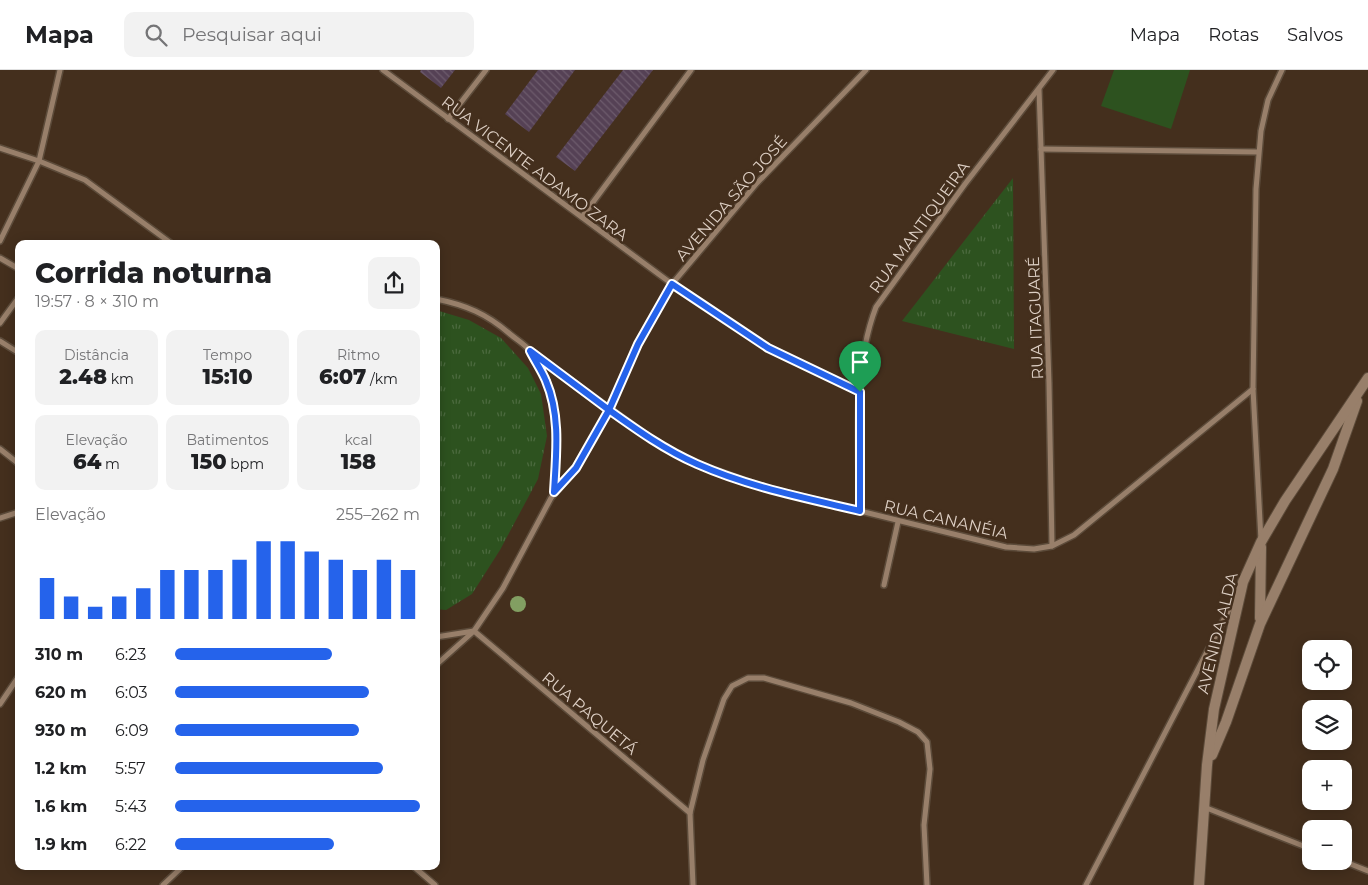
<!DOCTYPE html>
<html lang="pt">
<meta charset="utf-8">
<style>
:root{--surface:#fff;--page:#f2f2f2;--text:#202124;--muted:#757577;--line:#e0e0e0;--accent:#2563eb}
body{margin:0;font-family:Montserrat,sans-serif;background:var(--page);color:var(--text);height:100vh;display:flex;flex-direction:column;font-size:19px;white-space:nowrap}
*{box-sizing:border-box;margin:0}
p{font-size:16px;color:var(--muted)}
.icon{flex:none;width:28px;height:28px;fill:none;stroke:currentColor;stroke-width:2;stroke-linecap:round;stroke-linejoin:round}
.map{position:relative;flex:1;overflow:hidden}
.panel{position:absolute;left:15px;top:170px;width:425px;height:630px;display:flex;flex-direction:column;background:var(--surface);border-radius:10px;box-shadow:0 2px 12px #0003}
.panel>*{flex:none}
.controls{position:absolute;left:1302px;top:570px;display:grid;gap:10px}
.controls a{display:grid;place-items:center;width:50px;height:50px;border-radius:10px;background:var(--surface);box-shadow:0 2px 12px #0003;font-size:25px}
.pin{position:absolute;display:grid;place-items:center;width:42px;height:42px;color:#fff;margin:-51px -21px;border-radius:50% 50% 50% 0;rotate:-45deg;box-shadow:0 0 5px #0007}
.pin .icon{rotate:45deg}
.round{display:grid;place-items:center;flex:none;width:52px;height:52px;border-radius:10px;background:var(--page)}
.head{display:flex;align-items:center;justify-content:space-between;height:85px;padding:0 20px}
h1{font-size:28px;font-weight:800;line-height:38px}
.metrics{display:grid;grid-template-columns:repeat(3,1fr);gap:8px;height:85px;padding:5px 20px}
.metrics div{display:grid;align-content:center;border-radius:10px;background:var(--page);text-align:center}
.metrics b{font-size:21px;font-weight:800}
.metrics small{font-size:14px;font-weight:400}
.metrics p{font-size:14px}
.chart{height:140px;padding:10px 20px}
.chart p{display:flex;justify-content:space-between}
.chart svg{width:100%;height:90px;margin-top:5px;stroke:var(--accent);stroke-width:6}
ul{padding:0 20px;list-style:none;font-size:16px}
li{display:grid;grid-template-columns:80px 60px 1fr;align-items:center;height:38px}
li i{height:12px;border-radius:6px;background:var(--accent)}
header{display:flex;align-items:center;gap:30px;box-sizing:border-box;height:70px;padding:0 25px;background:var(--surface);border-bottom:1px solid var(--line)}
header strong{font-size:24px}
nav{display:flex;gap:28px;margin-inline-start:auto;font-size:18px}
.search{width:350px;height:45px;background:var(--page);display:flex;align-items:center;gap:12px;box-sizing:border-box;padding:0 18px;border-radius:10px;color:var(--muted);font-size:19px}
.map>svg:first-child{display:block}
.park{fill:url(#park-tufts)}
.garden{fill:#2d521f}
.building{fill:url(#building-back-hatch)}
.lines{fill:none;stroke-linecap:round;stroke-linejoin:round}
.pedestrian-casing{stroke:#5c4b3a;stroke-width:7}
.minor-casing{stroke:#5c4b3a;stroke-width:8}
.secondary-casing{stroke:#5c4b3a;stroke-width:12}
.pedestrian{stroke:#987f6a;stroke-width:4.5}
.minor{stroke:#987f6a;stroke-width:5}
.secondary{stroke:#987f6a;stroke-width:10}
.tree{fill:#829f62}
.route-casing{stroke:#fff;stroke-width:10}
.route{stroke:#2563eb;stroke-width:6}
.labels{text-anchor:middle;stroke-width:5;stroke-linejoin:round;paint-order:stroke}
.street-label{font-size:16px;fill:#ddcfc4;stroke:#442f1d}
</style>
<header>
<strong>Mapa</strong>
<div class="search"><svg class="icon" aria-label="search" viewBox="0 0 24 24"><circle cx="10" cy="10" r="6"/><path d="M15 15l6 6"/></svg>Pesquisar aqui</div>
<nav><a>Mapa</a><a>Rotas</a><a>Salvos</a></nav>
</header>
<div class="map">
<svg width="1368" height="815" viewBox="0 0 1368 815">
<defs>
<pattern id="park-tufts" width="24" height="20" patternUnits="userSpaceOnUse" patternTransform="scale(1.25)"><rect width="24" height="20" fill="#2d521f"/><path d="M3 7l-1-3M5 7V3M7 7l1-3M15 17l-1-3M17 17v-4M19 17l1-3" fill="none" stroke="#4b6a3e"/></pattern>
<pattern id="building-back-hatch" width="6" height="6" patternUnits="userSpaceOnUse" patternTransform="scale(1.25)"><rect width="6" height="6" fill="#554155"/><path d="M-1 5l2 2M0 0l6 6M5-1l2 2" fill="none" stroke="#6d5b6c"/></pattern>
</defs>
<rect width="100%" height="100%" fill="#442f1d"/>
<g class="park">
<polygon points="1013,108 1014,279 902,251"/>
<polygon points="436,240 469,250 501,268 528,298 541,324 547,366 538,409 500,480 472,524 446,540 436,539"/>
</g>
<polygon class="garden" points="1114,0 1190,0 1171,59 1101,36"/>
<g class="building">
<polygon points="421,0 455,0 441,18 420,2"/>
<polygon points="538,0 575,0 529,62 505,44"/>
<polygon points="623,0 653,0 575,101 556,87"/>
</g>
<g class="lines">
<defs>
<polyline id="pedestrian" points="672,214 768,278 860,322"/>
<g id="minor">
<polyline points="383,0 672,214"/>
<polyline points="1039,19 1049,313 1052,476"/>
<polyline points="448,49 486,0"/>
<polyline points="0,78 39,91 85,110 172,174"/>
<polyline points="1041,79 1258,82"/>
<polyline points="582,147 691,0"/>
<polyline points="0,171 39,91 60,0"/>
<polyline points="0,188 19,199"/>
<path d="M 436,229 C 466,235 487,244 510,264 C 517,270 526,275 531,282 C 560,323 557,374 555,421"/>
<polyline points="0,253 19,227"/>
<polyline points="0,271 19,283"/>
<polyline points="530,281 663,377 698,394 763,417 1006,477 1034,479 1052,476 1074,465 1253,319"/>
<polyline points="0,379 19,394"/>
<path d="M 860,441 C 859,374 852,300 876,237 L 965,114 L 1053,0"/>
<polyline points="0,448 19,442"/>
<polyline points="1261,470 1253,319 1256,119 1261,61 1268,30 1282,0"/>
<polyline points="884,515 898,452"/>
<polyline points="436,567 474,561 690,743"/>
<polyline points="436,595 474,561 503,518 551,428 575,398 594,369 638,274 672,214 757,113 866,0"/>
<polyline points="0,634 19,606"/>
<polyline points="1204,737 1311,779"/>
<polyline points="1343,791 1368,801"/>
<polyline points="413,796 435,815"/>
<polyline points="163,815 183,796"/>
<polyline points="693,815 690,743 703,690 724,629 732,616 748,608 764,608 851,633 899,652 918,662 927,672 930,699 924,755 927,815"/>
<polyline points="1086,815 1236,526"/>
</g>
<g id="secondary">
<polyline points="1260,548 1261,477"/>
<polyline points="1212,685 1226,652 1260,554 1333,399 1357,331"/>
<polyline points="1199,815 1207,695 1214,639 1243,512 1261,472 1285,431 1368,308"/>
</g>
</defs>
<use href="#pedestrian" class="pedestrian-casing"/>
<use href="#minor" class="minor-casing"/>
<use href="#secondary" class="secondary-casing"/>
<use href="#pedestrian" class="pedestrian"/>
<use href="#minor" class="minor"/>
<use href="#secondary" class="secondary"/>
</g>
<circle class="tree" cx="518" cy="534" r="8"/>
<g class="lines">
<defs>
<path id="route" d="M 860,322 L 768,278 L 672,214 L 638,274 L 609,340 L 530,281 C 535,291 542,301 546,311 C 561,346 556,386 554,422 L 576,398 L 609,340 C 637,360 665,380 697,394 C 749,417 805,428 860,441 L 860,322"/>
</defs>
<use href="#route" class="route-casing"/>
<use href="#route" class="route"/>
</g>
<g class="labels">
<g class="street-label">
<text transform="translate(535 98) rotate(37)" y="6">RUA VICENTE ADAMO ZARA</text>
<text transform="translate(731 128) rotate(-49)" y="6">AVENIDA SÃO JOSÉ</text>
<text transform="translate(919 157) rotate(-54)" y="6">RUA MANTIQUEIRA</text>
<text transform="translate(1035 248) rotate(-92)" y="6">RUA ITAGUARÉ</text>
<text transform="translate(946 449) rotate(13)" y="6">RUA CANANÉIA</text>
<text transform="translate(1217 563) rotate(-76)" y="6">AVENIDA ALDA</text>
<text transform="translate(590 643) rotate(40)" y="6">RUA PAQUETÁ</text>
</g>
</g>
</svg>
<div class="controls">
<a><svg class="icon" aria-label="locate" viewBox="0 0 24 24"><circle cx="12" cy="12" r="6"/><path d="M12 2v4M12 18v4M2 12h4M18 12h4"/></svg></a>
<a><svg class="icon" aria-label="layers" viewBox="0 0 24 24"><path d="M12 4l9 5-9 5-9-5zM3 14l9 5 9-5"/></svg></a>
<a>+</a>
<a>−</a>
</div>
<div class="pin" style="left:860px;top:322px;background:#1e9e55"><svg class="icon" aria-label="arrive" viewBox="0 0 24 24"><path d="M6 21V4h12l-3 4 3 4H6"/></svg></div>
<section class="panel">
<div class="head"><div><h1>Corrida noturna</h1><p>19:57 · 8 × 310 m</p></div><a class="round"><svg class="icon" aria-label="share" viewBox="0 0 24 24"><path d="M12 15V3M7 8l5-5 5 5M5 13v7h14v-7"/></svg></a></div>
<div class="metrics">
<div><p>Distância</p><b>2.48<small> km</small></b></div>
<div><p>Tempo</p><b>15:10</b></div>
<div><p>Ritmo</p><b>6:07<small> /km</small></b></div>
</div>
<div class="metrics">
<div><p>Elevação</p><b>64<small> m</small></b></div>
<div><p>Batimentos</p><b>150<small> bpm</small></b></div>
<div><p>kcal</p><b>158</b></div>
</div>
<div class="chart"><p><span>Elevação</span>255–262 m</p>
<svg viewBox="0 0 160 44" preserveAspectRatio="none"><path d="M5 44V24M15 44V33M25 44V38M35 44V33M45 44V29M55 44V20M65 44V20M75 44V20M85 44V15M95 44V6M105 44V6M115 44V11M125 44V15M135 44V20M145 44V15M155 44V20"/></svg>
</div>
<ul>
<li><b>310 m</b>6:23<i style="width:64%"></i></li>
<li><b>620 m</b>6:03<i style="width:79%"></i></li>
<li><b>930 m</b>6:09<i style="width:75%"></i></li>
<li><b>1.2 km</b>5:57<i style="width:85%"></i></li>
<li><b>1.6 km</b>5:43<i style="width:100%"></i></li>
<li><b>1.9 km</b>6:22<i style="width:65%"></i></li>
</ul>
</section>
</div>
